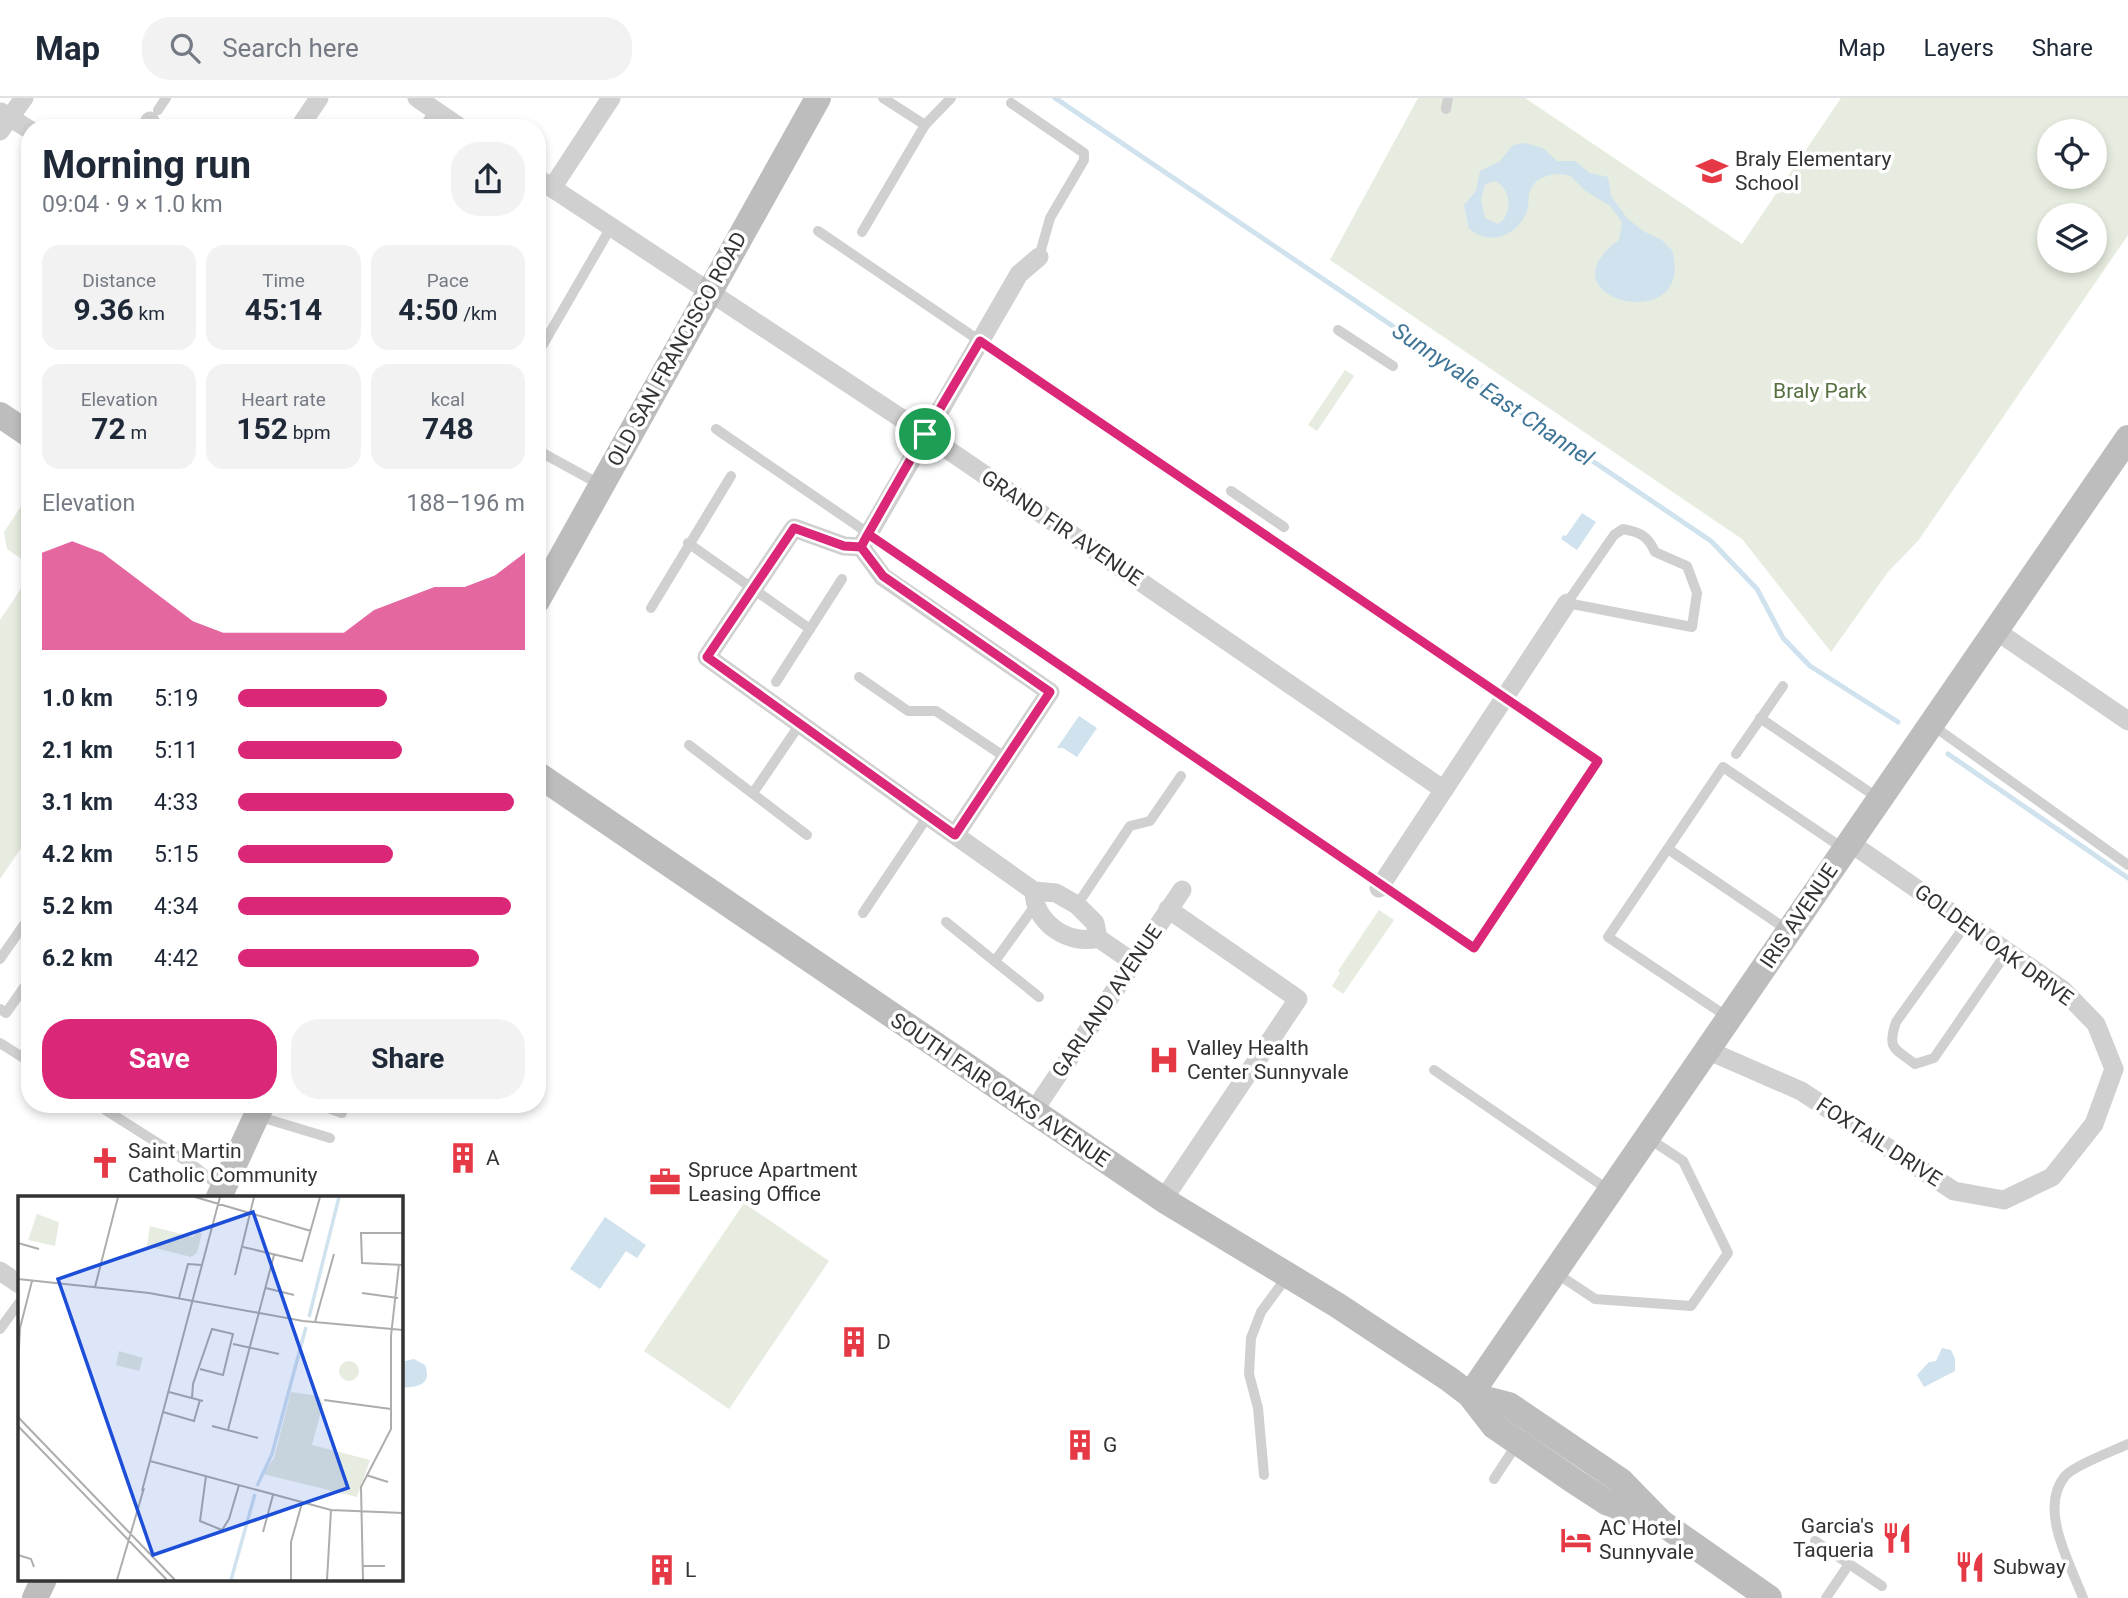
<!DOCTYPE html>
<meta charset="utf-8">
<style>
:root{--surface:#fff;--page:#f2f2f3;--text:#1f2937;--muted:#747a83;--line:#e0e1e3;--accent:#db2777}
body{margin:0;font-family:Roboto,sans-serif;background:var(--page);color:var(--text);height:100vh;display:flex;flex-direction:column;font-size:26px;white-space:nowrap}
*{box-sizing:border-box;margin:0}
p{font-size:23px;color:var(--muted)}
.icon{flex:none;width:38px;height:38px;fill:none;stroke:currentColor;stroke-width:2;stroke-linecap:round;stroke-linejoin:round}
.map{position:relative;flex:1;overflow:hidden}
.sheet{position:absolute;left:21px;top:21px;width:525px;height:994px;display:flex;flex-direction:column;background:var(--surface);border-radius:28px;box-shadow:0 4px 10px #0003}
.sheet>*{flex:none}
.tools{position:absolute;left:2037px;top:21px;display:grid;gap:14px}
.tools a{display:grid;place-items:center;width:70px;height:70px;border-radius:50%;background:var(--surface);box-shadow:0 4px 10px #0003;font-size:35px}
.pin{position:absolute;display:grid;place-items:center;width:60px;height:60px;color:#fff;margin:-30px;border:4px solid #fff;border-radius:50%;box-shadow:0 2px 7px #0007}
.round{display:grid;place-items:center;flex:none;width:74px;height:74px;border-radius:28px;background:var(--page)}
.summary{display:flex;align-items:center;justify-content:space-between;height:119px;padding:0 21px}
h1{font-size:38px;font-weight:700;line-height:52px}
.figures{display:grid;grid-template-columns:repeat(3,1fr);gap:10px;height:119px;padding:7px 21px}
.figures div{display:grid;align-content:center;border-radius:18px;background:var(--page);text-align:center}
.figures b{font-size:30px;font-weight:700}
.figures small{font-size:19px;font-weight:400}
.figures p{font-size:19px}
.chart{height:196px;padding:14px 21px}
.chart p{display:flex;justify-content:space-between}
.chart svg{width:100%;height:126px;margin-top:7px;fill:var(--accent);opacity:.7}
.button{display:flex;gap:14px;margin-top:auto;padding:14px 21px}
.button a{flex:1;height:80px;border-radius:28px;background:var(--accent);color:#fff;font-size:28px;font-weight:700;line-height:80px;text-align:center}
.button a+a{background:var(--page);color:var(--text)}
ul{padding:0 21px;list-style:none;font-size:23px}
li{display:grid;grid-template-columns:112px 84px 1fr;align-items:center;height:52px}
li i{height:18px;border-radius:9px;background:var(--accent)}
header{display:flex;align-items:center;gap:42px;box-sizing:border-box;height:98px;padding:0 35px;background:var(--surface);border-bottom:2px solid var(--line)}
header strong{font-size:33px}
nav{display:flex;gap:38px;margin-inline-start:auto;font-size:24px}
.search{width:490px;height:63px;background:var(--page);display:flex;align-items:center;gap:18px;box-sizing:border-box;padding:0 24px;border-radius:28px;color:var(--muted);font-size:26px}
.map>svg:first-child{display:block}
.green{fill:#e6ecdf;fill-rule:evenodd}
.water{fill:#cfe2ee;fill-rule:evenodd}
.lines{fill:none;stroke-linecap:round;stroke-linejoin:round}
.stream{stroke:#cfe2ee;stroke-width:5}
.lane{stroke:#d0d0d0;stroke-width:10}
.street{stroke:#d0d0d0;stroke-width:19}
.secondary{stroke:#bdbdbd;stroke-width:26}
.route-casing{stroke:#fff;stroke-width:14}
.route{stroke:#db2777;stroke-width:9}
.labels{text-anchor:middle;stroke-width:7;stroke-linejoin:round;paint-order:stroke}
.poi-label{font-size:21px;fill:#333;stroke:#fff;text-anchor:start}
.street-label{font-size:21px;fill:#333;stroke:#fff}
.park-label{font-size:21px;fill:#56703f;stroke:#fff}
.water-label{font-size:23px;font-style:italic;fill:#3f7597;stroke:#fff}
.inset-river{fill:none;stroke:#cfe2ee;stroke-width:3.5}
.inset-road{fill:none;stroke:#adadad;stroke-width:2}
.view{fill:#1d4ed8;fill-opacity:0.15;stroke:#1d4ed8;stroke-width:3.5}
.inset-edge{fill:none;stroke:#333;stroke-width:3.5}
</style>
<header>
<strong>Map</strong>
<div class="search"><svg class="icon" aria-label="search" viewBox="0 0 24 24"><circle cx="10" cy="10" r="6"/><path d="M15 15l6 6"/></svg>Search here</div>
<nav><a>Map</a><a>Layers</a><a>Share</a></nav>
</header>
<div class="map">
<svg width="2128" height="1500" viewBox="0 0 2128 1500">
<rect width="100%" height="100%" fill="#fff"/>
<g class="green">
<path d="M 1418,0 L 1525,0 L 1742,146 L 1841,0 L 2128,0 L 2128,137 L 1918,443 L 1888,474 L 1831,554 L 1742,441 L 1330,162 ZM 2049,33 L 2095,33 L 2095,79 L 2049,79 ZM 2049,117 L 2095,117 L 2095,163 L 2049,163 Z"/>
<polygon points="1345,272 1354,278 1317,333 1308,327"/>
<polygon points="26,401 30,403 29,466 7,451 4,434"/>
<polygon points="30,477 30,737 0,781 0,522"/>
<polygon points="1379,812 1394,822 1343,896 1332,888 1340,875 1338,873"/>
<polygon points="744,1105 829,1163 729,1311 644,1253"/>
</g>
<g class="water">
<path d="M 1524,45 L 1543,50 L 1557,63 L 1575,63 L 1590,75 L 1608,79 L 1611,98 L 1627,120 L 1643,133 L 1662,142 L 1672,152 C 1698,240 1536,202 1619,142 L 1622,124 L 1610,108 L 1584,92 L 1571,78 C 1555,73 1533,78 1529,96 C 1528,104 1529,111 1525,118 C 1512,140 1489,147 1469,131 L 1464,107 L 1476,93 L 1480,73 L 1500,63 L 1513,47 ZM 1495,83 C 1512,91 1513,117 1498,126 L 1485,120 L 1481,103 L 1485,86 Z"/>
<polygon points="1582,415 1596,424 1577,452 1561,441 1563,437 1566,438"/>
<polygon points="1079,618 1097,630 1077,659 1063,650 1057,650"/>
<polygon points="605,1119 646,1147 637,1160 626,1153 600,1191 570,1171"/>
<polygon points="1942,1250 1951,1252 1955,1261 1955,1273 1924,1289 1917,1277 1929,1264 1936,1263"/>
<path d="M 414,1261 L 425,1267 C 433,1288 416,1289 401,1290 L 401,1264 Z"/>
</g>
<g class="lines">
<g class="stream">
<polyline points="1055,0 1711,443 1757,491 1783,540 1810,568 1898,624"/>
<polyline points="1948,656 2128,780"/>
</g>
<g class="lane">
<polyline points="883,0 925,27"/>
<polyline points="1011,5 1084,55 1084,62 1050,120 1039,159"/>
<polyline points="1446,11 1448,0"/>
<polyline points="158,12 166,0"/>
<polyline points="423,30 435,12"/>
<polyline points="862,134 925,27 951,0"/>
<polyline points="1338,232 1393,268"/>
<polyline points="537,257 611,129"/>
<polyline points="716,331 1474,850 1598,663 818,133"/>
<polyline points="537,352 601,387"/>
<polyline points="1231,393 1284,429"/>
<path d="M 1623,431 C 1640,434 1648,438 1655,454 L 1687,468 L 1697,495 L 1692,529 L 1567,505 L 1614,437 Z"/>
<polyline points="688,445 810,531"/>
<polyline points="651,510 731,378"/>
<polyline points="859,579 908,613 936,613 1008,661"/>
<polyline points="776,584 842,481"/>
<polyline points="1760,620 1878,700"/>
<polyline points="1932,627 2128,767"/>
<polyline points="689,647 807,737"/>
<polyline points="1736,656 1783,588"/>
<polyline points="753,695 800,626"/>
<polyline points="1668,751 1789,833"/>
<polyline points="1077,807 1130,728 1150,723 1181,678"/>
<polyline points="863,815 928,718"/>
<polyline points="946,824 1039,899"/>
<path d="M 1967,825 L 1896,924 C 1887,951 1894,950 1915,966 L 1934,960 L 2007,854"/>
<polyline points="0,861 30,818"/>
<polyline points="995,863 1034,809"/>
<polyline points="0,911 6,915 30,881"/>
<polyline points="1729,920 1608,839 1723,669 1844,751"/>
<polyline points="0,945 30,964"/>
<polyline points="1434,972 1610,1093"/>
<polyline points="96,1006 197,1070 221,1090"/>
<polyline points="317,1006 342,1015"/>
<polyline points="257,1018 330,1040"/>
<polyline points="1556,1175 1595,1201 1691,1208 1728,1155 1683,1063 1648,1040"/>
<polyline points="0,1231 19,1205"/>
<polyline points="1264,1377 1258,1310 1249,1276 1251,1240 1261,1214 1286,1180"/>
<polyline points="1494,1381 1517,1346"/>
<polyline points="1815,1443 1882,1488"/>
<polyline points="1826,1500 1849,1466"/>
<path d="M 2083,1500 C 2070,1465 2038,1411 2065,1378 C 2075,1367 2113,1353 2128,1346"/>
</g>
<g class="street">
<polyline points="417,0 461,30"/>
<polyline points="1,14 30,32"/>
<polyline points="146,30 150,23"/>
<polyline points="299,30 319,0"/>
<polyline points="0,33 24,0"/>
<polyline points="537,80 925,336 1444,692"/>
<polyline points="552,90 611,0"/>
<polyline points="861,449 1019,176 1039,159"/>
<polyline points="1995,532 2128,623"/>
<polyline points="955,737 1050,594 883,479 861,449 844,448 794,430 707,559 928,718 1034,793 1056,795 1077,807 1095,825 1098,840 1133,864"/>
<polyline points="1849,744 2063,892 2096,926 2114,971"/>
<polyline points="1379,790 1567,505"/>
<path d="M 1034,793 C 1034,824 1068,848 1098,840"/>
<polyline points="1707,952 1801,993 1954,1093 2004,1102 2052,1079 2094,1026 2114,971"/>
<polyline points="1033,1014 1182,792"/>
<polyline points="1163,1102 1298,901 1168,811"/>
<polyline points="0,1173 19,1186"/>
</g>
<g class="secondary">
<polyline points="0,317 30,337"/>
<polyline points="537,503 818,0"/>
<polyline points="537,676 1167,1104 1337,1207 1449,1281 1470,1297 1494,1328 1574,1383 1606,1404 1662,1425"/>
<polyline points="219,1099 262,1006"/>
<polyline points="1470,1297 2128,340"/>
<polyline points="1470,1297 1509,1307 1621,1383 1662,1425 1769,1500"/>
<polyline points="35,1500 44,1481"/>
</g>
</g>
<g class="lines">
<defs>
<polyline id="route" points="925,336 868,436 861,449 883,478 1050,594 955,737 707,559 794,430 844,448 861,449 868,436 1474,850 1598,663 980,243 925,336"/>
</defs>
<use href="#route" class="route-casing"/>
<use href="#route" class="route"/>
</g>
<defs>
<symbol id="school-bare" viewBox="-9 -9 18 18"><path d="M0-5L7-2L0 1L-7-2ZM-4 1L0 2.5L4 1V4Q0 6-4 4Z" fill="#e63946" stroke="#fff" stroke-width="2.5" paint-order="stroke"/></symbol>
<symbol id="hospital-bare" viewBox="-9 -9 18 18"><path d="M-5-5h3v3.5h4V-5h3V5h-3V1.5h-4V5h-3Z" fill="#e63946" stroke="#fff" stroke-width="2.5" paint-order="stroke"/></symbol>
<symbol id="building-bare" viewBox="-9 -9 18 18"><path d="M-4-6H4V6H1V3H-1V6H-4ZM-2.5-4.3h1.7v1.8h-1.7ZM.8-4.3h1.7v1.8H.8ZM-2.5-1h1.7V.8h-1.7ZM.8-1h1.7V.8H.8Z" fill="#e63946" stroke="#fff" stroke-width="2.5" paint-order="stroke"/></symbol>
<symbol id="church-bare" viewBox="-9 -9 18 18"><path d="M-1.2-6h2.4v3.5h3.3v2.4h-3.3V6h-2.4V-.1h-3.3v-2.4h3.3Z" fill="#e63946" stroke="#fff" stroke-width="2.5" paint-order="stroke"/></symbol>
<symbol id="office-bare" viewBox="-9 -9 18 18"><path d="M-6-3h4V-5.5h4V-3h4V5H-6ZM-1-4.5V-3h2v-1.5ZM-6 0V1H6V0Z" fill="#e63946" stroke="#fff" stroke-width="2.5" paint-order="stroke"/></symbol>
<symbol id="restaurant-bare" viewBox="-9 -9 18 18"><path d="M-5-6h1v4h1v-4h1v4h1v-4h1v5L-1.5 .5V6h-2V.5L-5-1ZM5-6V6H3V1.5H1.5Q1.5-4 5-6Z" fill="#e63946" stroke="#fff" stroke-width="2.5" paint-order="stroke"/></symbol>
<symbol id="hotel-bare" viewBox="-9 -9 18 18"><path d="M-6-4.5h1.5V1H6V5H4.5V3h-9V5H-6ZM-4 0a1.8 1.8 0 1 1 3.6 0ZM.5 0V-2.5h3Q6-2.5 6 0Z" fill="#e63946" stroke="#fff" stroke-width="2.5" paint-order="stroke"/></symbol>
</defs>
<g fill-rule="evenodd">
<use href="#school-bare" x="1690" y="51" width="44" height="44"/>
<use href="#hospital-bare" x="1142" y="940" width="44" height="44"/>
<use href="#building-bare" x="441" y="1038" width="44" height="44"/>
<use href="#church-bare" x="83" y="1043" width="44" height="44"/>
<use href="#office-bare" x="643" y="1062" width="44" height="44"/>
<use href="#building-bare" x="832" y="1222" width="44" height="44"/>
<use href="#building-bare" x="1058" y="1325" width="44" height="44"/>
<use href="#restaurant-bare" x="1875" y="1418" width="44" height="44"/>
<use href="#hotel-bare" x="1554" y="1420" width="44" height="44"/>
<use href="#restaurant-bare" x="1948" y="1447" width="44" height="44"/>
<use href="#building-bare" x="640" y="1450" width="44" height="44"/>
</g>
<g class="labels">
<g class="poi-label">
<text x="1735" y="68">Braly Elementary<tspan x="1735" dy="24">School</tspan></text>
<text x="1187" y="957">Valley Health<tspan x="1187" dy="24">Center Sunnyvale</tspan></text>
<text x="128" y="1060">Saint Martin<tspan x="128" dy="24">Catholic Community</tspan></text>
<text x="486" y="1067">A</text>
<text x="688" y="1079">Spruce Apartment<tspan x="688" dy="24">Leasing Office</tspan></text>
<text x="877" y="1251">D</text>
<text x="1103" y="1354">G</text>
<text x="1874" y="1435" text-anchor="end">Garcia's<tspan x="1874" dy="24">Taqueria</tspan></text>
<text x="1599" y="1437">AC Hotel<tspan x="1599" dy="24">Sunnyvale</tspan></text>
<text x="1993" y="1476">Subway</text>
<text x="685" y="1479">L</text>
</g>
<g class="street-label">
<text transform="translate(677 251) rotate(-61)" y="7">OLD SAN FRANCISCO ROAD</text>
<text transform="translate(1062 430) rotate(34)" y="7">GRAND FIR AVENUE</text>
<text transform="translate(1799 818) rotate(-56)" y="7">IRIS AVENUE</text>
<text transform="translate(1994 847) rotate(36)" y="7">GOLDEN OAK DRIVE</text>
<text transform="translate(1107 903) rotate(-56)" y="7">GARLAND AVENUE</text>
<text transform="translate(1000 992) rotate(34)" y="7">SOUTH FAIR OAKS AVENUE</text>
<text transform="translate(1879 1044) rotate(33)" y="7">FOXTAIL DRIVE</text>
</g>
<g class="park-label">
<text x="1820" y="300">Braly Park</text>
</g>
<g class="water-label">
<text transform="translate(1493 296) rotate(34)" y="8">Sunnyvale East Channel</text>
</g>
</g>
<g transform="translate(18 1098)">
<rect width="385" height="385" fill="#fff"/>
<path d="M 19,18 L 41,26 L 37,50 L 10,44 ZM 132,30 L 175,41 L 179,36 L 184,37 L 179,57 L 173,61 L 129,50 ZM 101,155 L 125,162 L 121,175 L 98,169 ZM321 175a10 10 0 1 1 20 0a10 10 0 1 1-20 0ZM 273,196 L 301,200 L 305,208 L 294,249 L 352,264 L 339,301 L 245,278 L 256,262 Z" fill="#e6ecdf"/>
<path class="inset-river" d="M 291,121 L 321,1M 239,290 L 254,258 L 288,131M 213,384 L 237,298"/>
<path class="inset-road" d="M 177,1 L 293,35M 385,37 L 343,37 L 344,67 L 385,69M 0,47 L 21,53M 225,51 L 284,65 L 302,1M 217,79 L 236,1M 0,83 L 131,97 L 285,125 L 385,134M 77,91 L 100,1M 248,92 L 276,99M 344,97 L 380,102M 161,102 L 170,68 L 184,69M 297,126 L 316,58M 215,148 L 261,158M 0,171 L 2,132 L 14,85M 151,196 L 185,205M 174,202 L 175,188 L 194,133 L 215,138 L 205,179 L 182,173M 306,204 L 373,213M 145,216 L 176,225 L 182,204M 0,221 L 157,384M 0,230 L 149,384M 194,230 L 240,242M 210,234 L 256,59M 132,265 L 313,314 L 385,317M 348,279 L 370,286M 188,280 L 182,325 L 204,334M 124,295 L 202,1M 204,334 L 211,323 L 221,289M 245,336 L 255,299M 0,359 L 13,363 L 16,371M 345,370 L 367,370M 99,384 L 126,292M 273,384 L 273,346 L 284,307M 309,384 L 313,314M 345,384 L 343,291 L 373,233 L 373,140 L 381,68"/>
<path class="view" d="M 235,16 L 330,292 L 135,359 L 40,83 Z"/>
<rect width="385" height="385" class="inset-edge"/>
</g>
</svg>
<div class="tools">
<a><svg class="icon" aria-label="locate" viewBox="0 0 24 24"><circle cx="12" cy="12" r="6"/><path d="M12 2v4M12 18v4M2 12h4M18 12h4"/></svg></a>
<a><svg class="icon" aria-label="layers" viewBox="0 0 24 24"><path d="M12 4l9 5-9 5-9-5zM3 14l9 5 9-5"/></svg></a>
</div>
<div class="pin" style="left:925px;top:336px;background:#1e9e55"><svg class="icon" aria-label="arrive" viewBox="0 0 24 24"><path d="M6 21V4h12l-3 4 3 4H6"/></svg></div>
<section class="sheet">
<div class="summary"><div><h1>Morning run</h1><p>09:04 · 9 × 1.0 km</p></div><a class="round"><svg class="icon" aria-label="share" viewBox="0 0 24 24"><path d="M12 15V3M7 8l5-5 5 5M5 13v7h14v-7"/></svg></a></div>
<div class="figures">
<div><p>Distance</p><b>9.36<small> km</small></b></div>
<div><p>Time</p><b>45:14</b></div>
<div><p>Pace</p><b>4:50<small> /km</small></b></div>
</div>
<div class="figures">
<div><p>Elevation</p><b>72<small> m</small></b></div>
<div><p>Heart rate</p><b>152<small> bpm</small></b></div>
<div><p>kcal</p><b>748</b></div>
</div>
<div class="chart"><p><span>Elevation</span>188–196 m</p>
<svg viewBox="0 0 160 44" preserveAspectRatio="none"><path d="M0 44V10L10 6L20 10L30 18L40 26L50 34L60 38L70 38L80 38L90 38L100 38L110 30L120 26L130 22L140 22L150 18L160 10V44z"/></svg>
</div>
<ul>
<li><b>1.0 km</b>5:19<i style="width:52%"></i></li>
<li><b>2.1 km</b>5:11<i style="width:57%"></i></li>
<li><b>3.1 km</b>4:33<i style="width:96%"></i></li>
<li><b>4.2 km</b>5:15<i style="width:54%"></i></li>
<li><b>5.2 km</b>4:34<i style="width:95%"></i></li>
<li><b>6.2 km</b>4:42<i style="width:84%"></i></li>
</ul>
<div class="button"><a>Save</a><a>Share</a></div>
</section>
</div>
